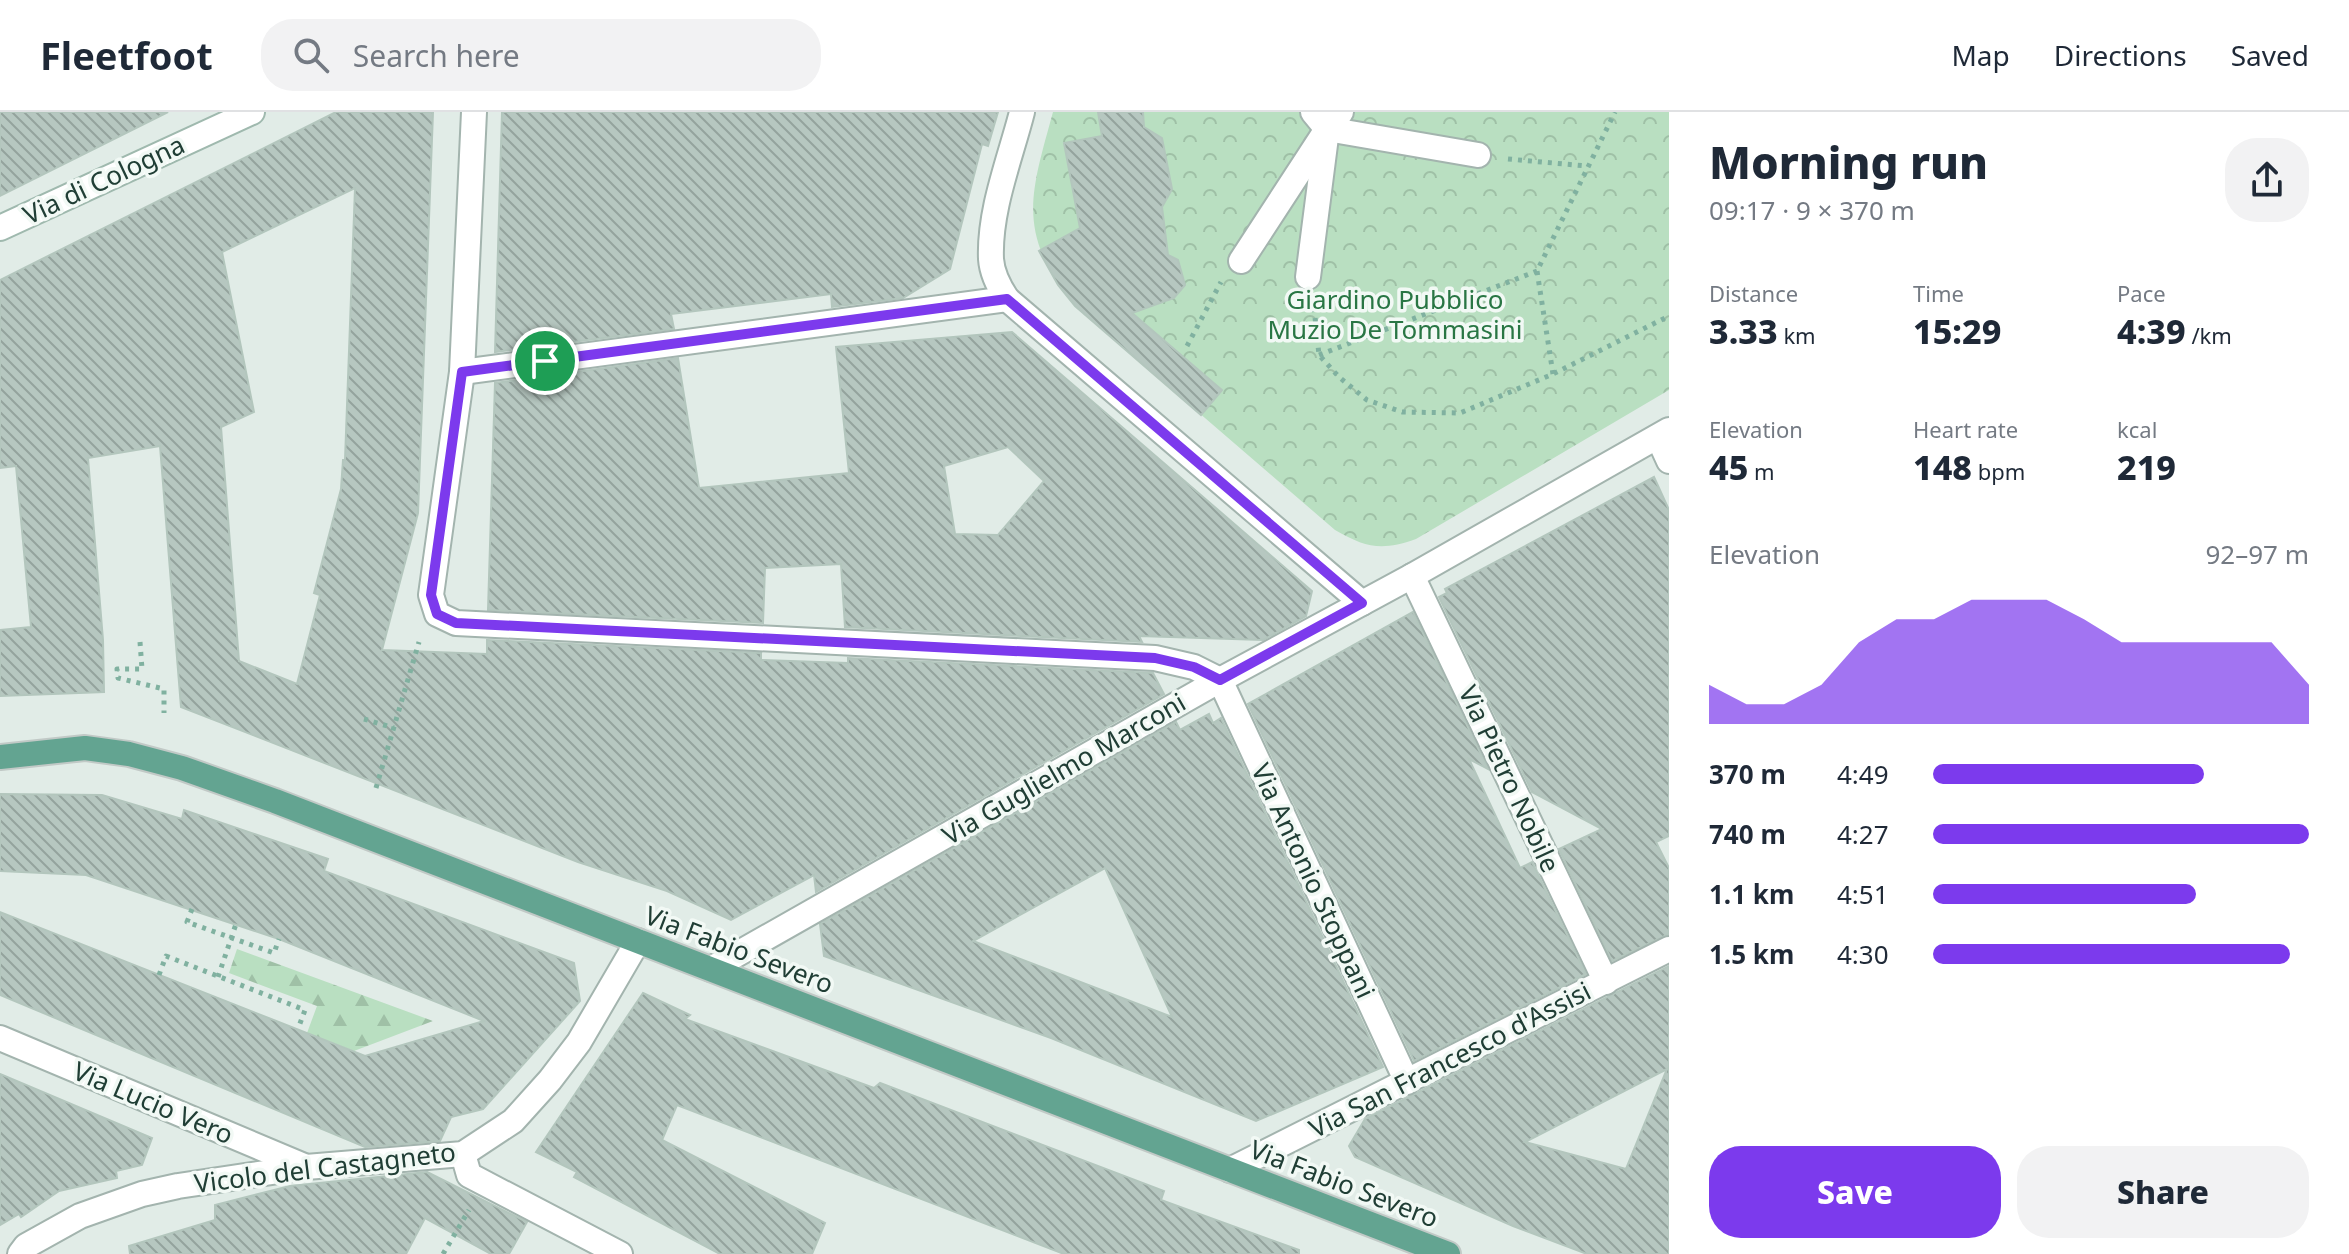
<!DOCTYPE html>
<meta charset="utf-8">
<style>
:root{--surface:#fff;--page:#f2f2f3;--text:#1f2937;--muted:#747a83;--line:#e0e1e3;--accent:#7c3aed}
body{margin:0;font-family:"Noto Sans",sans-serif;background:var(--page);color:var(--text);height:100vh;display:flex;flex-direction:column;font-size:30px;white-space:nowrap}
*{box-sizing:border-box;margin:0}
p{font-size:26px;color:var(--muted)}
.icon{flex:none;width:44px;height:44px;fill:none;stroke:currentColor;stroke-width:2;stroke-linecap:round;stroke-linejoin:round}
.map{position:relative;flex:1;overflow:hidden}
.side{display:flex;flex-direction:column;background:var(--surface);width:680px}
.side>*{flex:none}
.pin{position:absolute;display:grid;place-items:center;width:68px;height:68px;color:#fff;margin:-34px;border:4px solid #fff;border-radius:50%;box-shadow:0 2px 8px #0007}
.round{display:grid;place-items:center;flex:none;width:84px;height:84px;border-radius:32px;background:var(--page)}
.overview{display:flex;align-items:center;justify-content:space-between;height:136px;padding:0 40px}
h1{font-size:44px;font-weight:800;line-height:60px}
.metrics{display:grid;grid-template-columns:repeat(3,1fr);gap:12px;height:136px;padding:8px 40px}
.metrics div{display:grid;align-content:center}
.metrics b{font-size:34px;font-weight:800}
.metrics small{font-size:22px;font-weight:400}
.metrics p{font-size:22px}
.chart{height:224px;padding:16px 40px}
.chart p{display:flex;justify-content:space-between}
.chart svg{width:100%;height:144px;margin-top:8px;fill:var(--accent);opacity:.7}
.primary-button{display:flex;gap:16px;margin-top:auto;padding:16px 40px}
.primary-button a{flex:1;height:92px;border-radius:32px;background:var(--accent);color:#fff;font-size:32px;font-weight:800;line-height:92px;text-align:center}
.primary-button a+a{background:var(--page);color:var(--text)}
ul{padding:0 40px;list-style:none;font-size:26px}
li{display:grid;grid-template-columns:128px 96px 1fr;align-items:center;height:60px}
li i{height:20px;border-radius:10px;background:var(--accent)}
header{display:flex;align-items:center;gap:48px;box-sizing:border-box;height:112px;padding:0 40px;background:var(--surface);border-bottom:2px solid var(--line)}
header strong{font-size:38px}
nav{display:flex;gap:44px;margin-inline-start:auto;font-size:28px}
.search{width:560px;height:72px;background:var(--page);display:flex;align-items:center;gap:20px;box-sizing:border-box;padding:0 28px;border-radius:32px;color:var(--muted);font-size:30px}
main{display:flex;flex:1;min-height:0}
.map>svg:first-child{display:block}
.forest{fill:url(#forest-firs)}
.park{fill:url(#park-crowns)}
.building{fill:url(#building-back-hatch);stroke:#b3c6bd;stroke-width:2;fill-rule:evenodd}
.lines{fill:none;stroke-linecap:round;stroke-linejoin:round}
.pedestrian-casing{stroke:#a3b4ae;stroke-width:28}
.minor-casing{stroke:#a3b4ae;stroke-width:28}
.secondary-casing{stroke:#9fb9ae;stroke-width:28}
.primary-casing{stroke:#c1c9c6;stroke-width:28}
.path{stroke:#80b1a0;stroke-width:5;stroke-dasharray:4 6;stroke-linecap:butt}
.pedestrian{stroke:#fff;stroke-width:24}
.minor{stroke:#fff;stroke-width:24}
.secondary{stroke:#fff;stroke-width:24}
.primary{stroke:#63a491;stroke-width:24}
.route-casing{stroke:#fff;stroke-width:16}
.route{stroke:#7c3aed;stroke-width:10}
.labels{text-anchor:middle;stroke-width:7;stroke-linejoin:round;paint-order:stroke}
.street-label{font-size:26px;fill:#203e35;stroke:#f2f9f5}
.park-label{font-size:26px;fill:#297644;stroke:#f2f9f5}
</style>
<header>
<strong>Fleetfoot</strong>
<div class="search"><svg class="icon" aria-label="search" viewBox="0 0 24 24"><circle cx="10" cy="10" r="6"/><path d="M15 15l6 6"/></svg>Search here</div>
<nav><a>Map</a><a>Directions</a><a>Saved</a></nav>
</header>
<main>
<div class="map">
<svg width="1669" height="1142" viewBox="0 0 1669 1142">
<defs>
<pattern id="forest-firs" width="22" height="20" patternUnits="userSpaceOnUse" patternTransform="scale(2)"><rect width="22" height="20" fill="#b9dfc1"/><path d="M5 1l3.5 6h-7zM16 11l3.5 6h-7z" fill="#9fc0a6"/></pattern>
<pattern id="park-crowns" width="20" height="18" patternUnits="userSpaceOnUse" patternTransform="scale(2)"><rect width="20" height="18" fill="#b9dfc1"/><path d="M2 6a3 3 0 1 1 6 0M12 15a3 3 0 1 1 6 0" fill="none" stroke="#9fc0a6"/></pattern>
<pattern id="building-back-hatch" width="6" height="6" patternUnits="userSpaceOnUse" patternTransform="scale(2)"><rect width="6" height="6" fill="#b6c7c0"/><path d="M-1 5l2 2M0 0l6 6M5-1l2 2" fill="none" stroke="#94a39d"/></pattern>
</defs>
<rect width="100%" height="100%" fill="#e1ece7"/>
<polygon class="forest" points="237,837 433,909 354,939 307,921 317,894 229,861"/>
<path class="park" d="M 1053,0 L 1669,0 L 1669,278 L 1416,427 C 1382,439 1366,436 1335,418 L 1075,194 C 1016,121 1030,84 1053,0 Z"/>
<g class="building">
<polygon points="0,0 168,0 0,84"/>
<path d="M 336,0 L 433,0 L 418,401 L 382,538 L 487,542 L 487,528 L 761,541 L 761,548 L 848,551 L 848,546 L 1153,561 L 1164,582 L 816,780 L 814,763 L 731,808 L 667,779 L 578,750 L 181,595 L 160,334 L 88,346 L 103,528 L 104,580 L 0,584 L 0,518 L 31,515 L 16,354 L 0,356 L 0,168 ZM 355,76 L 345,348 L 343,348 L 341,377 L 314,481 L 320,483 L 297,572 L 239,549 L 221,315 L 254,300 L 222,140 Z"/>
<polygon points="502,0 998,0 988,34 982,32 950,157 903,186 832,195 831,182 671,202 674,217 495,240"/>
<polygon points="1098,0 1143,0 1144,15 1162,26 1172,77 1162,95 1168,143 1178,148 1185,173 1174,186 1132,201 1222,278 1201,303 1075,194 1058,173 1039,139 1080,116 1064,31 1102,24"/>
<path d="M 1012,220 L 1312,479 L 1306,504 L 1263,528 L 1139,524 L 1142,530 L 845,515 L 841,452 L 765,456 L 763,511 L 488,498 L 495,271 L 678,246 L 699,376 L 849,361 L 836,235 ZM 1008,335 L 1044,369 L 998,423 L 955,422 L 944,354 Z"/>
<polygon points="1654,365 1669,398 1669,724 1656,730 1669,756 1669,822 1612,849 1559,737 1602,717 1532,680 1439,485 1447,481 1445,477"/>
<polygon points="1413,500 1488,657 1469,647 1520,756 1532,750 1586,862 1414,949 1248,592"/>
<path d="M 1209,602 L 1213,611 L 1221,606 L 1383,955 L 1256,1009 L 1051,926 L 824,844 L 820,812 L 1176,610 L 1180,618 ZM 1105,756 L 1172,905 L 973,829 Z"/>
<polygon points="0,682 102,683 182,707 184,698 328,747 324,759 574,851 580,889 483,997 451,1005 440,1029 365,1035 0,883 0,800 365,944 484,909 279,827 86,763 0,759"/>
<path d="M 1669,854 L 1669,1142 L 1587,1142 L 1513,1114 L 1355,1045 L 1349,1034 L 1365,1007 ZM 1667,957 L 1626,1057 L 1525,1030 Z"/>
<polygon points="643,881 690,903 685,907 874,976 880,971 1164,1079 1161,1088 1299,1138 1299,1142 1064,1142 677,993 662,1028 825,1111 812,1142 720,1142 574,1065 577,1060 536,1040"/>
<polygon points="0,962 152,1026 142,1053 116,1059 117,1066 59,1079 21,1105 19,1102 0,1113"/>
<polygon points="427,1060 527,1110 509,1142 491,1142 425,1106 406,1142 130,1142 129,1134 215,1108 215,1093 290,1074"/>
</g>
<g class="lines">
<defs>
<g id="pedestrian">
<polyline points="1327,17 1478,43"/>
<polyline points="1241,149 1327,17 1341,0"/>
<polyline points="1308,165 1327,17 1313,0"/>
</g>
<g id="minor">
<polyline points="474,0 462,260 431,483 437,502 456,511 1155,546 1194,555 1220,568 1407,970"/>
<path d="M 1022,0 C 1010,47 989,98 991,147 C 992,162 999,175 1007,187 L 1362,491"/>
<polyline points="462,260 1007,187"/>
<polyline points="1658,325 1669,349"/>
<polyline points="1412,464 1606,870"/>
<polyline points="711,857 1220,568 1412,464 1669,318"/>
<polyline points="0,926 304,1054"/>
<polyline points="463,1042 469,1063 620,1142"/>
<polyline points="1230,1058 1669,837"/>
<polyline points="20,1142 26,1134 80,1104 142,1082 178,1074 306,1055 463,1042 513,1009 550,968 579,930 638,829"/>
</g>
<polyline id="secondary" points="0,116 252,0"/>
<polyline id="primary" points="0,645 85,636 129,642 182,656 275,689 1448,1142"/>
</defs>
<use href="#pedestrian" class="pedestrian-casing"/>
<use href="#minor" class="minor-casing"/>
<use href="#secondary" class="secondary-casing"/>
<use href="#primary" class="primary-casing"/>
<g class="path">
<polyline points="1508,47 1587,54"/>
<polyline points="1314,196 1319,243 1339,265 1367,288 1402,300 1460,301 1553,262 1669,204"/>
<polyline points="1187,234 1221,170"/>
<polyline points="1319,243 1537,159"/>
<polyline points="1553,262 1537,159 1615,0"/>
<polyline points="140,530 142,557 117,557 118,566 164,577 164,601"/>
<polyline points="364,607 394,616"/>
<polyline points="376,676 419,530"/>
<polyline points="192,797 187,810 274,841 279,827"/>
<polyline points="159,863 166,844 305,898 298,917"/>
<polyline points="218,865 236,812"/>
<polyline points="443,1142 469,1098"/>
</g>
<use href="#pedestrian" class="pedestrian"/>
<use href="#minor" class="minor"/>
<use href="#secondary" class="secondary"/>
<use href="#primary" class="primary"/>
</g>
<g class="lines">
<defs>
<polygon id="route" points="1007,187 1362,491 1220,568 1194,555 1155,546 456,511 437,502 431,483 462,260"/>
</defs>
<use href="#route" class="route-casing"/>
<use href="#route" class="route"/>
</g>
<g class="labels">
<g class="street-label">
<text transform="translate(104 68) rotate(-25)" y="9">Via di Cologna</text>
<text transform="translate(1064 657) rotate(-30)" y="9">Via Guglielmo Marconi</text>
<text transform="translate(1509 667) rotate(65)" y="9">Via Pietro Nobile</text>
<text transform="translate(1313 769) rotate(65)" y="9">Via Antonio Stoppani</text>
<text transform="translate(739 838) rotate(21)" y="9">Via Fabio Severo</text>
<text transform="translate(1450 948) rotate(-27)" y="9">Via San Francesco d'Assisi</text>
<text transform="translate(153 991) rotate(23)" y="9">Via Lucio Vero</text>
<text transform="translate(325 1056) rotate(-7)" y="9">Vicolo del Castagneto</text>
<text transform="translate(1344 1072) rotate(21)" y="9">Via Fabio Severo</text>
</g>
<g class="park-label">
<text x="1395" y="197">Giardino Pubblico<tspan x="1395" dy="30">Muzio De Tommasini</tspan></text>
</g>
</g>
</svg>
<div class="pin" style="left:545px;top:249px;background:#1e9e55"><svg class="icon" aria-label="arrive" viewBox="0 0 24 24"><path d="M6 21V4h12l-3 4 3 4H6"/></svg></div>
</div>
<section class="side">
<div class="overview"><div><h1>Morning run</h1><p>09:17 · 9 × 370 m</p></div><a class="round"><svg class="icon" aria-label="share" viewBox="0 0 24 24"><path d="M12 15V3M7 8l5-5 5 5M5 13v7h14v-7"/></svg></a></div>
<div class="metrics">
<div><p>Distance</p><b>3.33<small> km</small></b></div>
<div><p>Time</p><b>15:29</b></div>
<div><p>Pace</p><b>4:39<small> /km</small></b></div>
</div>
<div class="metrics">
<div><p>Elevation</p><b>45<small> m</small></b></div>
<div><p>Heart rate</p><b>148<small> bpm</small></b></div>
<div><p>kcal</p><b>219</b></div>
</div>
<div class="chart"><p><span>Elevation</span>92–97 m</p>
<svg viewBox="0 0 160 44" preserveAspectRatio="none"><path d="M0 44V32L10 38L20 38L30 32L40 19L50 12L60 12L70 6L80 6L90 6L100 12L110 19L120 19L130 19L140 19L150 19L160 32V44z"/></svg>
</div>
<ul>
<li><b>370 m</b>4:49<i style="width:72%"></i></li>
<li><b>740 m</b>4:27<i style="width:100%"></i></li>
<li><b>1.1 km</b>4:51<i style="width:70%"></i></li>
<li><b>1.5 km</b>4:30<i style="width:95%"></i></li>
</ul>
<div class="primary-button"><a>Save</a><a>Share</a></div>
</section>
</main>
